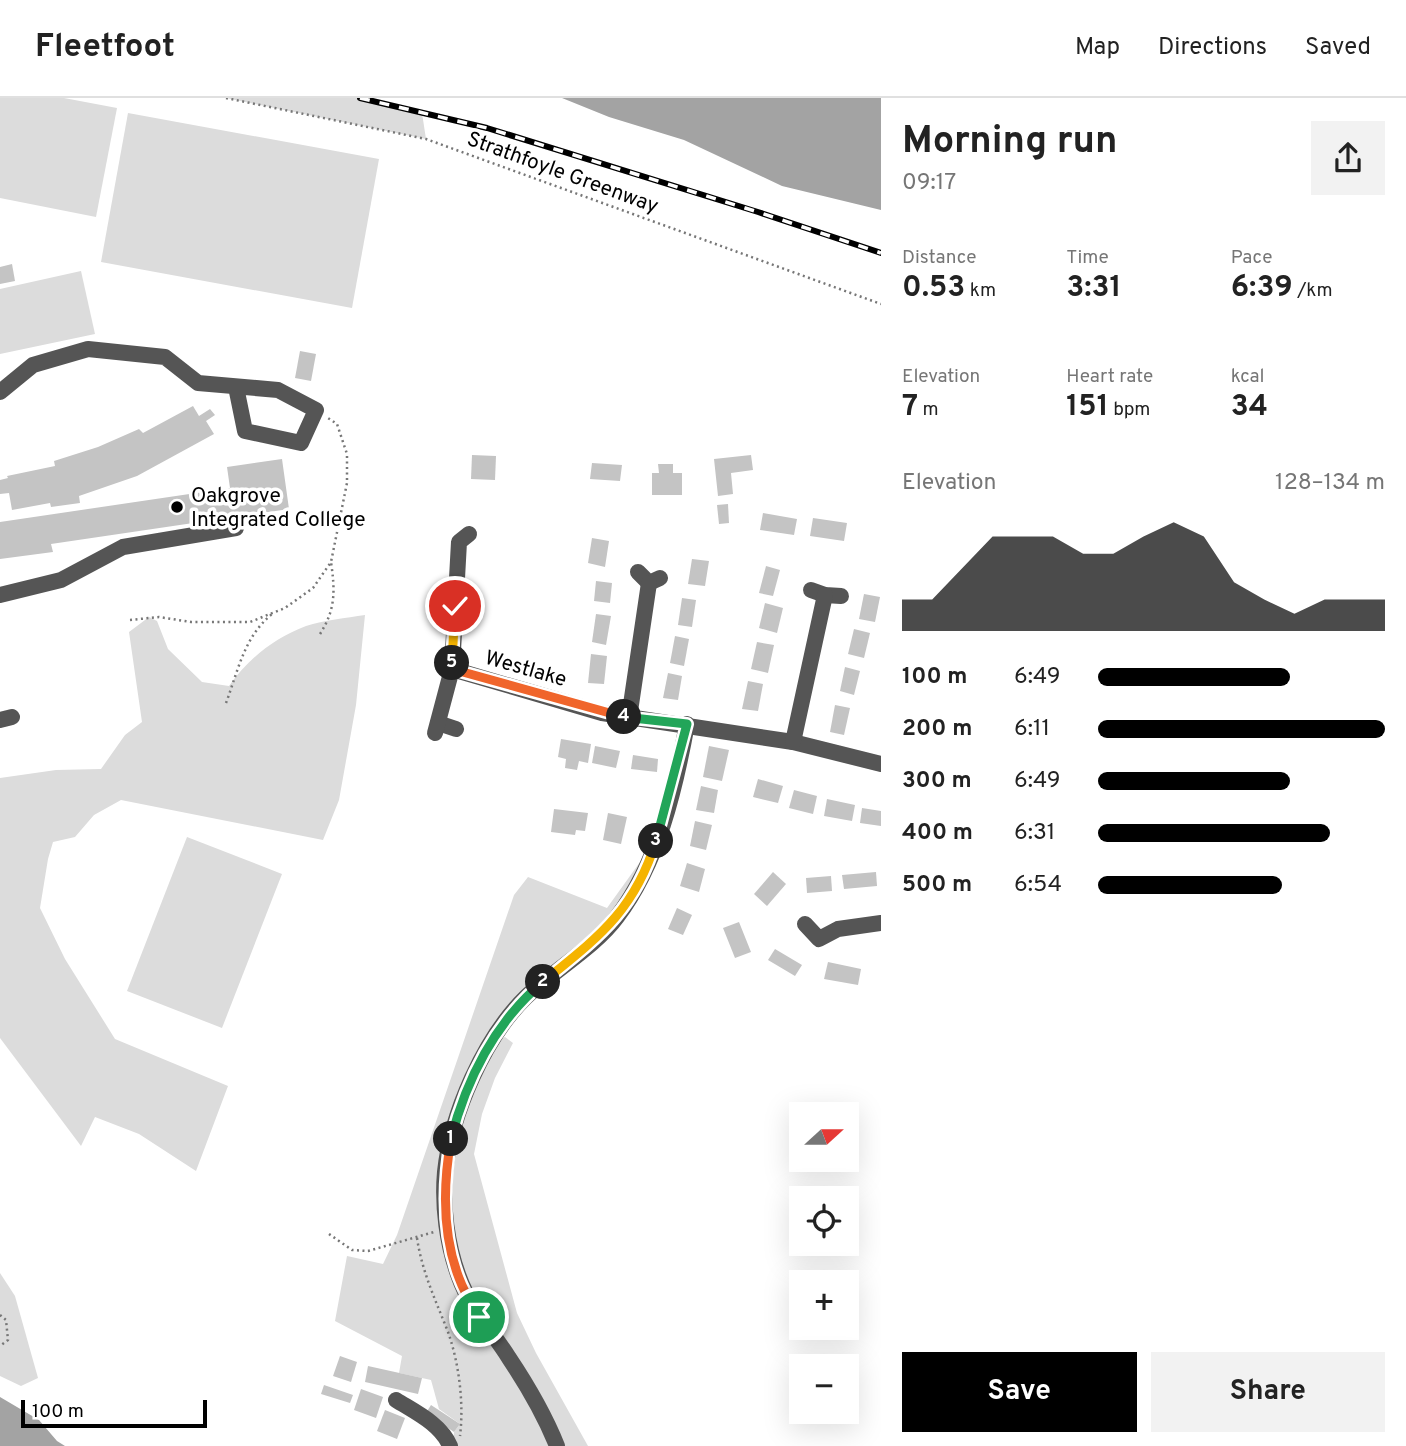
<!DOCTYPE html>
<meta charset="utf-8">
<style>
:root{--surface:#fff;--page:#f2f2f2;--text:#222;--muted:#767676;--line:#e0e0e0;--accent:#000}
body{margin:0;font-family:Overpass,sans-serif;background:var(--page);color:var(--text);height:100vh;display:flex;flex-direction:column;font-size:26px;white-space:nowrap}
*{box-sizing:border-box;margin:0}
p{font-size:23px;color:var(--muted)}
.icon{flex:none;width:38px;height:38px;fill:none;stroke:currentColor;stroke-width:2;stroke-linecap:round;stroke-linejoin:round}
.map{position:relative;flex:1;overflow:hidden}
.sheet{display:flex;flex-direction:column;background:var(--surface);width:525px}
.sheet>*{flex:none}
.needle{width:46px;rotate:69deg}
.tools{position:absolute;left:789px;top:1004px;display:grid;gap:14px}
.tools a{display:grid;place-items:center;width:70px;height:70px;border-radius:0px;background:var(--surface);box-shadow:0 7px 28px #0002;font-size:35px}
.scale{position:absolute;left:21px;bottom:18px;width:186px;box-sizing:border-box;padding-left:7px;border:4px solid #000;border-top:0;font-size:19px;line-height:24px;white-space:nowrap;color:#000;-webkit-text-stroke:5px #fff;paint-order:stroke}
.pin{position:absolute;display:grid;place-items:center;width:60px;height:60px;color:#fff;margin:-30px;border:4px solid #fff;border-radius:50%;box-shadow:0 2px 7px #0007}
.km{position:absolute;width:35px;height:35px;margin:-18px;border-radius:50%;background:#222;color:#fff;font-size:19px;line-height:35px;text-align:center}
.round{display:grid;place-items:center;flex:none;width:74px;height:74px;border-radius:0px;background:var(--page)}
.summary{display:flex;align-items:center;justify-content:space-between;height:119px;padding:0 21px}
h1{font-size:38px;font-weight:700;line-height:52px}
.figures{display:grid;grid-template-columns:repeat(3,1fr);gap:10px;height:119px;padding:7px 21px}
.figures div{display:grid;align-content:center}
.figures b{font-size:30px;font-weight:700}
.figures small{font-size:19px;font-weight:400}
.figures p{font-size:19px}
.chart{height:196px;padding:14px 21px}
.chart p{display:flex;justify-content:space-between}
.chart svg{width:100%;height:126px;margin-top:7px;fill:var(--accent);opacity:.7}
.primary-button{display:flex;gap:14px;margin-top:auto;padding:14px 21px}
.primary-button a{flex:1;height:80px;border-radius:0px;background:var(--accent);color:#fff;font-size:28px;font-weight:700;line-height:80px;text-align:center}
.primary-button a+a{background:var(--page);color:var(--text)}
ul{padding:0 21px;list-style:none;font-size:23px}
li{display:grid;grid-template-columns:112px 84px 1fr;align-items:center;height:52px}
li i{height:18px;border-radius:9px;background:var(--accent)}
header{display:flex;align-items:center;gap:42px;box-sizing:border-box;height:98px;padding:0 35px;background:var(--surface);border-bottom:2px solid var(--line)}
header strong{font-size:33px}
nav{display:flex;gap:38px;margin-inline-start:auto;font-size:24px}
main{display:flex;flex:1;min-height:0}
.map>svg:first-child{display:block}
.green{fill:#dcdcdc}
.water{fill:#a3a3a3}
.building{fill:#c4c4c4}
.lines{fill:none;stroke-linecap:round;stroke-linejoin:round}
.path{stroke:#777;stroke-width:2.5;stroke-dasharray:2 3.5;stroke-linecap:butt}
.minor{stroke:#555;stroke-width:16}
.rail-casing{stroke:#000;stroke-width:6}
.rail{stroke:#fff;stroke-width:3.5;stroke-dasharray:10;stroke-linecap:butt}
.split-1-casing{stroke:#fff;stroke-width:14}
.split-2-casing{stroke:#fff;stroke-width:14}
.split-3-casing{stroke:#fff;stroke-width:14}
.split-4-casing{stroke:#fff;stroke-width:14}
.split-5-casing{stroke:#fff;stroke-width:14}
.split-6-casing{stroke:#fff;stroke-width:14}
.split-1{stroke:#f0652b;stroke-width:9}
.split-2{stroke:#22a559;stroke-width:9}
.split-3{stroke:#f5b400;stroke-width:9}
.split-4{stroke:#22a559;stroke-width:9}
.split-5{stroke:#f0652b;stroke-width:9}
.split-6{stroke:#f5b400;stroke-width:9}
.poi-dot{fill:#000;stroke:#fff;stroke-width:2.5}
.labels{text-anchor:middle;stroke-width:7;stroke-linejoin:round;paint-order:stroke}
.street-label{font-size:21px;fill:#000;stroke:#fff}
.poi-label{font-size:21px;fill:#000;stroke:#fff;text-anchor:start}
</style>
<header>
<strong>Fleetfoot</strong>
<nav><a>Map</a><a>Directions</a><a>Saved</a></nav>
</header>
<main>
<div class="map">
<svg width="881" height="1348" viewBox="0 0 881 1348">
<rect width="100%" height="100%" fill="#fff"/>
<g class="green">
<polygon points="0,0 64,0 117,10 96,119 0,100"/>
<polygon points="226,0 360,0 422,15 426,41"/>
<polygon points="128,15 379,61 352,210 101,164"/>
<polygon points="81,173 95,236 0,256 0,191"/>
<path d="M 365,517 L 356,607 L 339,702 L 323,742 L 121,702 L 94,717 L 75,739 L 53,744 L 48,761 L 40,810 L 65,861 L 115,941 L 228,988 L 196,1073 L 139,1036 L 95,1019 L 81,1048 L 0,940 L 0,680 L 56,672 L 101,671 L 125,637 L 142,624 L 129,534 L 149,519 L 157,523 L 168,551 L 202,584 L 229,588 C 248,561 274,540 306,528 C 324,522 346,520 365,517 Z"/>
<polygon points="656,727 651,745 618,810 491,946 505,939 513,945 495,980 482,1016 474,1056 517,1215 536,1255 588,1348 453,1348 454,1334 460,1326 439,1311 431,1282 399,1275 402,1258 335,1223 347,1158 383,1166 397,1137 514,797 528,779 607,810 640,764"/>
<polygon points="187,739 282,776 222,930 127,893"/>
<polygon points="0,1175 15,1198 38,1280 21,1288 0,1278"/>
</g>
<g class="water">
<polygon points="562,0 881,0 881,112 782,88 684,42 609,19"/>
<polygon points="0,1299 39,1322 57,1343 65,1348 0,1348"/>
</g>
<g class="building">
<polygon points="12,166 15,183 0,186 0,169"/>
<polygon points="300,253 316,256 311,283 295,280"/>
<polygon points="193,308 199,318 210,311 215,317 206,323 214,336 137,378 79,398 80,405 51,409 50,405 12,412 9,395 0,396 0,382 8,380 7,378 55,368 54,363 98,349 139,331 143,335"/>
<polygon points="472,357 496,358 495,382 471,381"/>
<polygon points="751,357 753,372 731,375 733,396 718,398 714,361"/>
<polygon points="282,361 289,411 51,446 53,454 0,461 0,424 230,390 227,369"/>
<polygon points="592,365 622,367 620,383 590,381"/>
<polygon points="658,366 673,366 673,375 682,375 682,397 652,397 652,375 659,375"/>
<polygon points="728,406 729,425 719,426 717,407"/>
<polygon points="763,415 797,421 794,437 760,432"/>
<polygon points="813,420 847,425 844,443 810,438"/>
<polygon points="592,440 609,443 605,469 588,465"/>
<polygon points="692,461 709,463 705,488 688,486"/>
<polygon points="766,468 780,472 773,498 759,495"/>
<polygon points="596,483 612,485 610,505 594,503"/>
<polygon points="864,496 880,499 875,524 859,521"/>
<polygon points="682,500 696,502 692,529 678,527"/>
<polygon points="765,505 783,510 777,535 759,530"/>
<polygon points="596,516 611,518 606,547 592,544"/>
<polygon points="854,531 870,535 864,560 848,556"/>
<polygon points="675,538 689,541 684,568 670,565"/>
<polygon points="757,544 774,547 768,575 751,571"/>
<polygon points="591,556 607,558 604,586 588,585"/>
<polygon points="845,569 860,573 854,597 840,593"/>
<polygon points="668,575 682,578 678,602 663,600"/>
<polygon points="748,583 763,586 758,613 742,611"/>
<polygon points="835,607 850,610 844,637 830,634"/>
<polygon points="561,641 591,646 588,665 579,663 577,672 565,670 566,661 558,659"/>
<polygon points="595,648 620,653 616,670 592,665"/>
<polygon points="709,648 729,652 722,683 703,679"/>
<polygon points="633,657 658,661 657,674 631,671"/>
<polygon points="758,681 783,688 778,705 753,699"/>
<polygon points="701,688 718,692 714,715 696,712"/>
<polygon points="794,692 817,698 813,716 789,710"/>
<polygon points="827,701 855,707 852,723 824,718"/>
<polygon points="862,710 881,713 881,728 860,725"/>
<polygon points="554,711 588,715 585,733 576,732 575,737 551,734"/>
<polygon points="608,715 627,719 621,746 603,742"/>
<polygon points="695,723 712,727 706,752 690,748"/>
<polygon points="687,765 705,771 699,794 680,788"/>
<polygon points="773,774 786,786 767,808 754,796"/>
<polygon points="876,774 877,788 844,791 842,777"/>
<polygon points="831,778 832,793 807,795 806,780"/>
<polygon points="677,810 692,817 683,837 668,831"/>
<polygon points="739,824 751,854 735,860 723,830"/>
<polygon points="775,851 802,867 795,878 768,862"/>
<polygon points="828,864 861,871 858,887 824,881"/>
<polygon points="340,1258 357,1264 351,1284 333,1278"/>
<polygon points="368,1268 422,1280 418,1296 365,1284"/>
<polygon points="324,1287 353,1297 350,1305 321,1296"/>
<polygon points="361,1291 383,1299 376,1320 354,1312"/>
<polygon points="431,1307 460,1326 454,1334 426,1315"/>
<polygon points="385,1312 405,1320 397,1341 377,1333"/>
</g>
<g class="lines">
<g class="path">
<polyline points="226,0 426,41 881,206"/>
<polyline points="130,522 159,519 191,524 250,524 285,510 313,490 331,464 347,385 347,356 337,326 328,320"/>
<path d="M 320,536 C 336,511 335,492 331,464"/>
<path d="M 226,605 C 238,573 244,539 272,516"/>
<polyline points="329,1136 352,1152 368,1153 434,1134"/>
<path d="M 417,1140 C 422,1174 436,1203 448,1234 C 459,1265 464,1305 460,1338"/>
<polyline points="0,1217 6,1222 8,1242 0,1248"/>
</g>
<g class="minor">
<polyline points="0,294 33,267 88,251 165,259 198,285 278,292 316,312 301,345 245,333 236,289"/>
<polyline points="638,474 649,485 660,480"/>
<polyline points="811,492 825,497 841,498"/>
<polyline points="0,497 61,482 123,449 236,430"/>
<polyline points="452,571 602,615 793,644 881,666"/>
<polyline points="629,620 649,485"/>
<polyline points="0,622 12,619"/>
<polyline points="438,625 456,631"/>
<polyline points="435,635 452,571 459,444 469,436"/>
<polyline points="793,644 825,497"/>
<polyline points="805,826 819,841 838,831 881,825"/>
<path d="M 396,1302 C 415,1314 441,1326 450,1348"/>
<path d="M 557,1348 C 545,1318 527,1287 509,1260 C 492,1233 470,1210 459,1179 C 447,1147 442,1108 445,1074 C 451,1016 484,940 526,899 C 554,872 595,849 617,819 C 658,765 675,692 687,626"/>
</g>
<defs>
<polyline id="rail" points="360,0 487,30 758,114 881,155"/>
</defs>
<use href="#rail" class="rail-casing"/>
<use href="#rail" class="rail"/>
</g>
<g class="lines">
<defs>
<path id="split-1" d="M 451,1041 C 443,1087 442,1136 459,1180 C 464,1194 472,1207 479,1219"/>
<path id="split-2" d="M 451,1041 C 466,982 495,924 543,884"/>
<path id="split-3" d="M 543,884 C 597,840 634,814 656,743"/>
<polyline id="split-4" points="624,619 687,626 656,743"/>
<polyline id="split-5" points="452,565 452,571 624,619"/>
<polyline id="split-6" points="452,565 455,508"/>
</defs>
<use href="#split-1" class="split-1-casing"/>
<use href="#split-2" class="split-2-casing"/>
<use href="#split-3" class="split-3-casing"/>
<use href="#split-4" class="split-4-casing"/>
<use href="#split-5" class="split-5-casing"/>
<use href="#split-6" class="split-6-casing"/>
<use href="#split-1" class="split-1"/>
<use href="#split-2" class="split-2"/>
<use href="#split-3" class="split-3"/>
<use href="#split-4" class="split-4"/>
<use href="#split-5" class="split-5"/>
<use href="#split-6" class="split-6"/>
</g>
<circle class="poi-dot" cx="177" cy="409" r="7"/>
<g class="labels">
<g class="street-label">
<text transform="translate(563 74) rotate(20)" y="7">Strathfoyle Greenway</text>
<text transform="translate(526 570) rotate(16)" y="7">Westlake</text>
</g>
<g class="poi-label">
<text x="191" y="404">Oakgrove<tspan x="191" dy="24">Integrated College</tspan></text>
</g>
</g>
</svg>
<div class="tools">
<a><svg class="needle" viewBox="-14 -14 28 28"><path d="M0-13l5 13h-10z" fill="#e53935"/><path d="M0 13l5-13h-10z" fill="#767676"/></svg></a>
<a><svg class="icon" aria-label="locate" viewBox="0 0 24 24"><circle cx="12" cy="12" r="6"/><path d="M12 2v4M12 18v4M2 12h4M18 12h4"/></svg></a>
<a>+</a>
<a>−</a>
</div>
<div class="scale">100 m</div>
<div class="pin" style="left:479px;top:1219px;background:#1e9e55"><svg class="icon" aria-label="arrive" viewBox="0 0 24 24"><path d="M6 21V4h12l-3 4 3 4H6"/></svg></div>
<div class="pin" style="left:455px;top:508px;background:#d93025"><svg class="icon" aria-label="check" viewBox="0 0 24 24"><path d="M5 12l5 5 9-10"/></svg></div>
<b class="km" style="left:451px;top:1041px">1</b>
<b class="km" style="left:543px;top:884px">2</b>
<b class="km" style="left:656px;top:743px">3</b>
<b class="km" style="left:624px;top:619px">4</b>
<b class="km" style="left:452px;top:565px">5</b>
</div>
<section class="sheet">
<div class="summary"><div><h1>Morning run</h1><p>09:17</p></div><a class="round"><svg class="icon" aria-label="share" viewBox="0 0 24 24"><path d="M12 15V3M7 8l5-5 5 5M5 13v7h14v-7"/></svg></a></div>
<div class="figures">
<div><p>Distance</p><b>0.53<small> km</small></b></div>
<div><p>Time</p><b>3:31</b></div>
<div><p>Pace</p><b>6:39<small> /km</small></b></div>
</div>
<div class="figures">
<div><p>Elevation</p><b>7<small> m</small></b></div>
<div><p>Heart rate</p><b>151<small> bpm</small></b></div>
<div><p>kcal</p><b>34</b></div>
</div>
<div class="chart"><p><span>Elevation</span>128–134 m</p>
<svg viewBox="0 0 160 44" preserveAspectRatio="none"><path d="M0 44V33L10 33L20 22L30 11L40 11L50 11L60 17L70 17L80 11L90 6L100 11L110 27L120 33L130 38L140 33L150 33L160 33V44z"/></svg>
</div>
<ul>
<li><b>100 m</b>6:49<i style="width:67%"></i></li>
<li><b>200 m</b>6:11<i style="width:100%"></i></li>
<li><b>300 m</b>6:49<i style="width:67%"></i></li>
<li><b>400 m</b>6:31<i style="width:81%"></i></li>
<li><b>500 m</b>6:54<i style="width:64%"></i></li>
</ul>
<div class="primary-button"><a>Save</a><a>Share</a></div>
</section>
</main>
